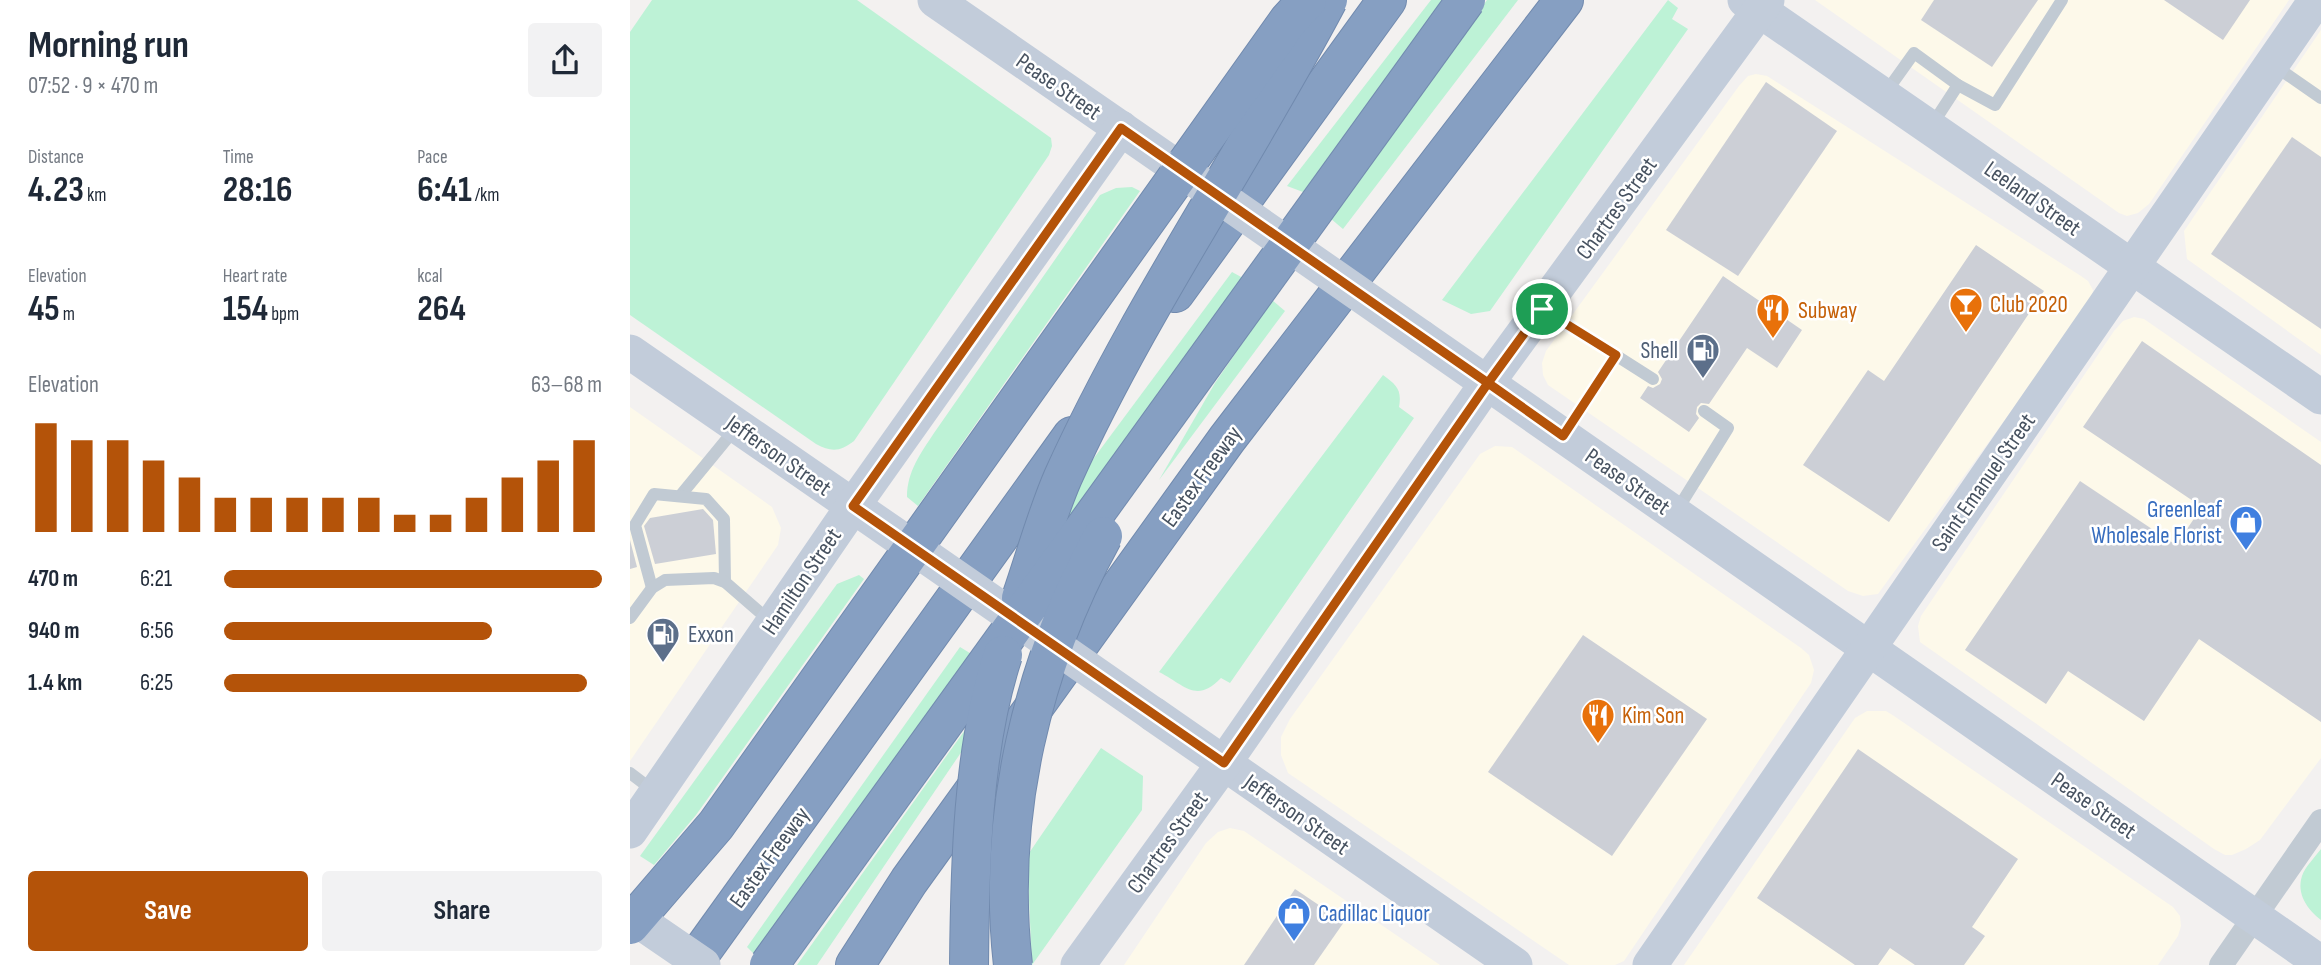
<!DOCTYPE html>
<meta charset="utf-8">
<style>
:root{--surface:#fff;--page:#f2f2f3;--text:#1f2937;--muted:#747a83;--accent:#b45309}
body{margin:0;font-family:"Sofia Sans Condensed",sans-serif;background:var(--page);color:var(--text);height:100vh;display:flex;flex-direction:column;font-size:26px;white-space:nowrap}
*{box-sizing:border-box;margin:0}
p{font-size:23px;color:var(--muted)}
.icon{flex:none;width:38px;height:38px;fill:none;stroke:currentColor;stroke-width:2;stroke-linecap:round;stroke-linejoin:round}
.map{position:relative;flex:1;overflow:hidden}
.panel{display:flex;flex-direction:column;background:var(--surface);width:630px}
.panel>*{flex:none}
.pin{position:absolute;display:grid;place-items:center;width:60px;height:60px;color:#fff;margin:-30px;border:4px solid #fff;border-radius:50%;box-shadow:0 2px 7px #0007}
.round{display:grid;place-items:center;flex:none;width:74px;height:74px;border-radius:7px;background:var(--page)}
.headline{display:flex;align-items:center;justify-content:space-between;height:119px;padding:0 28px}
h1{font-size:38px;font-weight:700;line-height:52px}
.stats{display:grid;grid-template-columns:repeat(3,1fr);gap:10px;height:119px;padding:7px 28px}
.stats div{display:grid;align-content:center}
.stats b{font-size:35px;font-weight:700}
.stats small{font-size:19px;font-weight:400}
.stats p{font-size:19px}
.chart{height:196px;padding:14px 28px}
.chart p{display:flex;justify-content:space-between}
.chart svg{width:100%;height:126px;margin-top:7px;stroke:var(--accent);stroke-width:6}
.primary-button{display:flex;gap:14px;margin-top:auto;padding:14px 28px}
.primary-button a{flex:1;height:80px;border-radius:7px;background:var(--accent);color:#fff;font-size:28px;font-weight:700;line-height:80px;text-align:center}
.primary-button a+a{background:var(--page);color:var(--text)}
ul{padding:0 28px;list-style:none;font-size:23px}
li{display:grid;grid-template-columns:112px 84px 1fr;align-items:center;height:52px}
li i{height:18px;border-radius:9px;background:var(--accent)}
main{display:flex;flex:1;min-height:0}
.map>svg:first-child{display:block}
.commercial{fill:#fdf9ea}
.green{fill:#bdf2d6}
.building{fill:#cccfd6}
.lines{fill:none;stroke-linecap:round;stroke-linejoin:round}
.highway-casing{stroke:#718aae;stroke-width:40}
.lane{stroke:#c1cad3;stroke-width:12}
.street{stroke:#c1cad3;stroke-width:24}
.secondary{stroke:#c2ccda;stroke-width:35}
.highway{stroke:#869fc2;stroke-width:38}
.highway-bridge-casing{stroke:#718aae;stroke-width:40;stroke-linecap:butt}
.secondary-bridge{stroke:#c2ccda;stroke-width:35}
.highway-bridge{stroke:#869fc2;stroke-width:38}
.route-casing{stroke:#fff;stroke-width:14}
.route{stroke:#b45309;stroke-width:9}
.labels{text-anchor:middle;stroke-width:5;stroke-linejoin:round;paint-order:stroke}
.street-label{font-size:23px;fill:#475260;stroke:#fff}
.food-label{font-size:23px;fill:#c56008;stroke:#fff;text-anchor:start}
.service-label{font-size:23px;fill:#4e5e75;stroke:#fff;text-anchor:end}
.shop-label{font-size:23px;fill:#366cbe;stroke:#fff;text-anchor:end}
</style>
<main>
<section class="panel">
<div class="headline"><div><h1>Morning run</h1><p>07:52 · 9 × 470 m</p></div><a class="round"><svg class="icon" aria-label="share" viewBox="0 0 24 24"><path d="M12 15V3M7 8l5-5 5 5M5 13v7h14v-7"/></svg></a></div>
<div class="stats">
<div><p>Distance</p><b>4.23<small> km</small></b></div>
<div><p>Time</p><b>28:16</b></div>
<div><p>Pace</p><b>6:41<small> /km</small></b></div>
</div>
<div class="stats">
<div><p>Elevation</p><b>45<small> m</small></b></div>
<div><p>Heart rate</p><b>154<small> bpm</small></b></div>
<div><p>kcal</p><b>264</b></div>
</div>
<div class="chart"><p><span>Elevation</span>63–68 m</p>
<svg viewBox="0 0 160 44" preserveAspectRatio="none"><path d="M5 44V6M15 44V12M25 44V12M35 44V19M45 44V25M55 44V32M65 44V32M75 44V32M85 44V32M95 44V32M105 44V38M115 44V38M125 44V32M135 44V25M145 44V19M155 44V12"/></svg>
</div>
<ul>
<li><b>470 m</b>6:21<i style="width:100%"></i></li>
<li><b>940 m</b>6:56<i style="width:71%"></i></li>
<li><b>1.4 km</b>6:25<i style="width:96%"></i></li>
</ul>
<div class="primary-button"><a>Save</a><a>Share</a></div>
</section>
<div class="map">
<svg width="1691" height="965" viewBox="0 0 1691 965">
<rect width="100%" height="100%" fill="#f3f1f0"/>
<g class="commercial">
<polygon points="1185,0 1659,0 1519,204 1508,213 1497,216 1489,213"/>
<polygon points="1691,30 1691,355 1557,259 1554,231"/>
<polygon points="1126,74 1137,76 1451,276 1458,281 1463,290 1462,300 1248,594 1233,596 1218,591 918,385 913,375 912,363 916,351 1109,86 1118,76"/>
<polygon points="1504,317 1514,319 1691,442 1691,758 1630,840 1616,849 1602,855 1595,855 1584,849 1290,642 1288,626 1291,616 1484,331 1493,321"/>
<polygon points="0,407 142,507 151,528 148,545 0,761"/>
<polygon points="865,446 882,447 1171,648 1179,655 1184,670 1181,683 994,961 985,965 939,965 658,773 651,755 651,737 660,719 850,454"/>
<polygon points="1237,711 1256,711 1264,716 1543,907 1550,916 1551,926 1548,936 1528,965 1054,965 1225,718"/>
<polygon points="600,828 614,831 810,965 494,965 576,843 588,832"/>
</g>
<g class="green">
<path d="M 22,0 L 227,0 L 421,138 L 422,146 L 419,155 L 224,441 C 210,452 201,452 186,444 L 0,315 L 0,32 Z"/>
<polygon points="801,0 816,0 673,192 657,186"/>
<polygon points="857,0 888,0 713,229 700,218"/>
<polygon points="1038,0 1048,8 1042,19 1058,29 860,311 841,314 812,300"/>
<path d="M 502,187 L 510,191 L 288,506 L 277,497 C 277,471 291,453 304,433 L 470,195 L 486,188 Z"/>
<polygon points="602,272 613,278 418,554 461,462"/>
<polygon points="642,300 655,311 529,480 585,383"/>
<path d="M 753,375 C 767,385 772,390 769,407 L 784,418 L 600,683 L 591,678 C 566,704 555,685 529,672 Z"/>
<polygon points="229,575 234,579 66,815 24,865 10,856 207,584"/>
<polygon points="330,647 343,655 130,960 117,947"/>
<polygon points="335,730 332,751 187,965 167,965"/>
<polygon points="471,748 513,776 512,810 402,965 397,856"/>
<path d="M 1691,849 L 1691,920 C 1678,910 1666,894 1672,876 C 1675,867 1685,857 1691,849 Z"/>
</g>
<g class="building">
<polygon points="1304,0 1408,0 1362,67 1291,20"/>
<polygon points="1534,0 1620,0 1593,40"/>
<polygon points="1136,82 1207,131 1108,276 1036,230"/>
<polygon points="1662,137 1691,157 1691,329 1581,254"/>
<polygon points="1346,245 1414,291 1259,522 1173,465 1238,370 1254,381"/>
<polygon points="1093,276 1172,330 1147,368 1117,348 1079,404 1071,403 1067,407 1066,414 1069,418 1059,432 1010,398 1018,386 1023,388 1030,384 1032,379 1028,372"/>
<polygon points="1512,341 1691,465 1691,722 1569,639 1514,721 1438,671 1416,704 1335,650 1450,481 1546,545 1572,507 1453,427"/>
<polygon points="73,509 83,520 86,554 25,564 14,526 20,518"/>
<polygon points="0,540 7,567 0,569"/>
<polygon points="953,635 1077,719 982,856 858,772"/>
<polygon points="1228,749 1388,859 1342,927 1355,936 1334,965 1285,965 1260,948 1248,965 1225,965 1127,898"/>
<polygon points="665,889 714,922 684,965 614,965"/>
</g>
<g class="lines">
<defs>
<g id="highway">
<polyline points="545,293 757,0"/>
<polyline points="62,965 442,436"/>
<polyline points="225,965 279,881 597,439 934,0"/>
</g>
</defs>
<use href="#highway" class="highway-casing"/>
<g class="lane">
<polyline points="1642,64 1691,98"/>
<polyline points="1328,85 1365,105 1432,0"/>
<polyline points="1254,95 1284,53 1328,85 1302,125"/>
<polyline points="913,309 1023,379"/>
<polyline points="936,433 986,355"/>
<polyline points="50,496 105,429"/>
<polyline points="1046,512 1098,428 1074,411"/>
<polyline points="22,588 5,525 24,494 76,499 94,519 95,582"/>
<polyline points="0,618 22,588 35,580 84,578 95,582 141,622"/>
<polyline points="0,773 25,792"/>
</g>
<polyline class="street" points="1591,965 1691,821"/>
<g class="secondary">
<polyline points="305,0 548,168"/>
<polyline points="1115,0 1691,397"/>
<polyline points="791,337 1691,963"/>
<polyline points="0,352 271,539"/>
<polyline points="523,714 885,965"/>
<polyline points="0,831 223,506 491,128"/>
<polyline points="448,965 594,763 857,383 1137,0"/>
<polyline points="1020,965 1686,0"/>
</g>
<use href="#highway" class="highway"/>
<defs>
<g id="highway-bridge">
<path d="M 391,598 C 405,558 416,516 433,477 C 508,311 613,161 698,0"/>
<polyline points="0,925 86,825 658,21 677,0"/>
<polyline points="139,965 836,0"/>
<path d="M 339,965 C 340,866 342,749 373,655"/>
<path d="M 383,965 C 366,817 402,665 473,536"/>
</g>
</defs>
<use href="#highway-bridge" class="highway-bridge-casing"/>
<g class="secondary-bridge">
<polyline points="548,168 791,337"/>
<polyline points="271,539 523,714"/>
<polyline points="0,915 73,965"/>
</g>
<use href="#highway-bridge" class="highway-bridge"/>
</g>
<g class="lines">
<defs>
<polyline id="route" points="912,309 858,383 491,128 223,506 594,763 858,383 933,436 986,355 912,309"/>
</defs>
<use href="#route" class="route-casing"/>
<use href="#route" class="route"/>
</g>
<defs>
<symbol id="bar-pin" viewBox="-11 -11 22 30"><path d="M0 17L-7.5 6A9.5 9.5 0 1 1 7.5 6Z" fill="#e8710a" stroke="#fff"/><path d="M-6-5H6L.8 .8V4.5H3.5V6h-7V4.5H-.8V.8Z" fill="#fff"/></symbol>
<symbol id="restaurant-pin" viewBox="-11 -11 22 30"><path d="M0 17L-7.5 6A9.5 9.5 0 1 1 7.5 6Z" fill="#e8710a" stroke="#fff"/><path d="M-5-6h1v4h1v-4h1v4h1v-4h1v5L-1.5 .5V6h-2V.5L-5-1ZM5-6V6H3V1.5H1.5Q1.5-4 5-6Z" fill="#fff"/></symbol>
<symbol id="fuel-pin" viewBox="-11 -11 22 30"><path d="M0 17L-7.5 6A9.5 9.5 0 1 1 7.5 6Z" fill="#5c6f8a" stroke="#fff"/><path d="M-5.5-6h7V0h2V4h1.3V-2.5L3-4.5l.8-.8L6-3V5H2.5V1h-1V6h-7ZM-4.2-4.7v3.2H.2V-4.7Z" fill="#fff"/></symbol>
<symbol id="shop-pin" viewBox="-11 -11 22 30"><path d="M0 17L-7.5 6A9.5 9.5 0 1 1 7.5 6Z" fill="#3f7fe0" stroke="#fff"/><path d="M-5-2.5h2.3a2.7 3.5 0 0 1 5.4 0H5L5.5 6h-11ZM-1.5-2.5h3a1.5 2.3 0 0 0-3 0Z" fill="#fff"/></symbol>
</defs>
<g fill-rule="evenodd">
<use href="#bar-pin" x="1317" y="285" width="38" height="52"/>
<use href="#restaurant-pin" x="1124" y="291" width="38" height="52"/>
<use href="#fuel-pin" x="1054" y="331" width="38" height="52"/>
<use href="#shop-pin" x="1597" y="503" width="38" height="52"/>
<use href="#fuel-pin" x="14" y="615" width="38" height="52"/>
<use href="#restaurant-pin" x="949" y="696" width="38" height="52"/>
<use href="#shop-pin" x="645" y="894" width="38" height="52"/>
</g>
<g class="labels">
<g class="street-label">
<text transform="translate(429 86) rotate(35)" y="8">Pease Street</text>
<text transform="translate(1403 198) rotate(35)" y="8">Leeland Street</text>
<text transform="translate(986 208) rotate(-54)" y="8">Chartres Street</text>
<text transform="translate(149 455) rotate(35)" y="8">Jefferson Street</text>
<text transform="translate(571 476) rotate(-54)" y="8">Eastex Freeway</text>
<text transform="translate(998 481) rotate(35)" y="8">Pease Street</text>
<text transform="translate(1353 482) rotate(-55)" y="8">Saint Emanuel Street</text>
<text transform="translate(171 581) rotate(-56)" y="8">Hamilton Street</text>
<text transform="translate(1464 805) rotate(35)" y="8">Pease Street</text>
<text transform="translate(667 814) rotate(35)" y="8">Jefferson Street</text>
<text transform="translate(537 842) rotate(-54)" y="8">Chartres Street</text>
<text transform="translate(139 857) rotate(-54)" y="8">Eastex Freeway</text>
</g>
<g class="food-label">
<text x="1360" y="312">Club 2020</text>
<text x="1168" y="318">Subway</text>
<text x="992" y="723">Kim Son</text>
</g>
<g class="service-label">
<text x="1048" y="358">Shell</text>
<text x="58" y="642" text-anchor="start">Exxon</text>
</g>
<g class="shop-label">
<text x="1592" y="517">Greenleaf<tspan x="1592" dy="26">Wholesale Florist</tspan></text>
<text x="688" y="921" text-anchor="start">Cadillac Liquor</text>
</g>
</g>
</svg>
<div class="pin" style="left:912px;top:309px;background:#1e9e55"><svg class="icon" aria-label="arrive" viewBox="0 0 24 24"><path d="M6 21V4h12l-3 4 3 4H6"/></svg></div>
</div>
</main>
